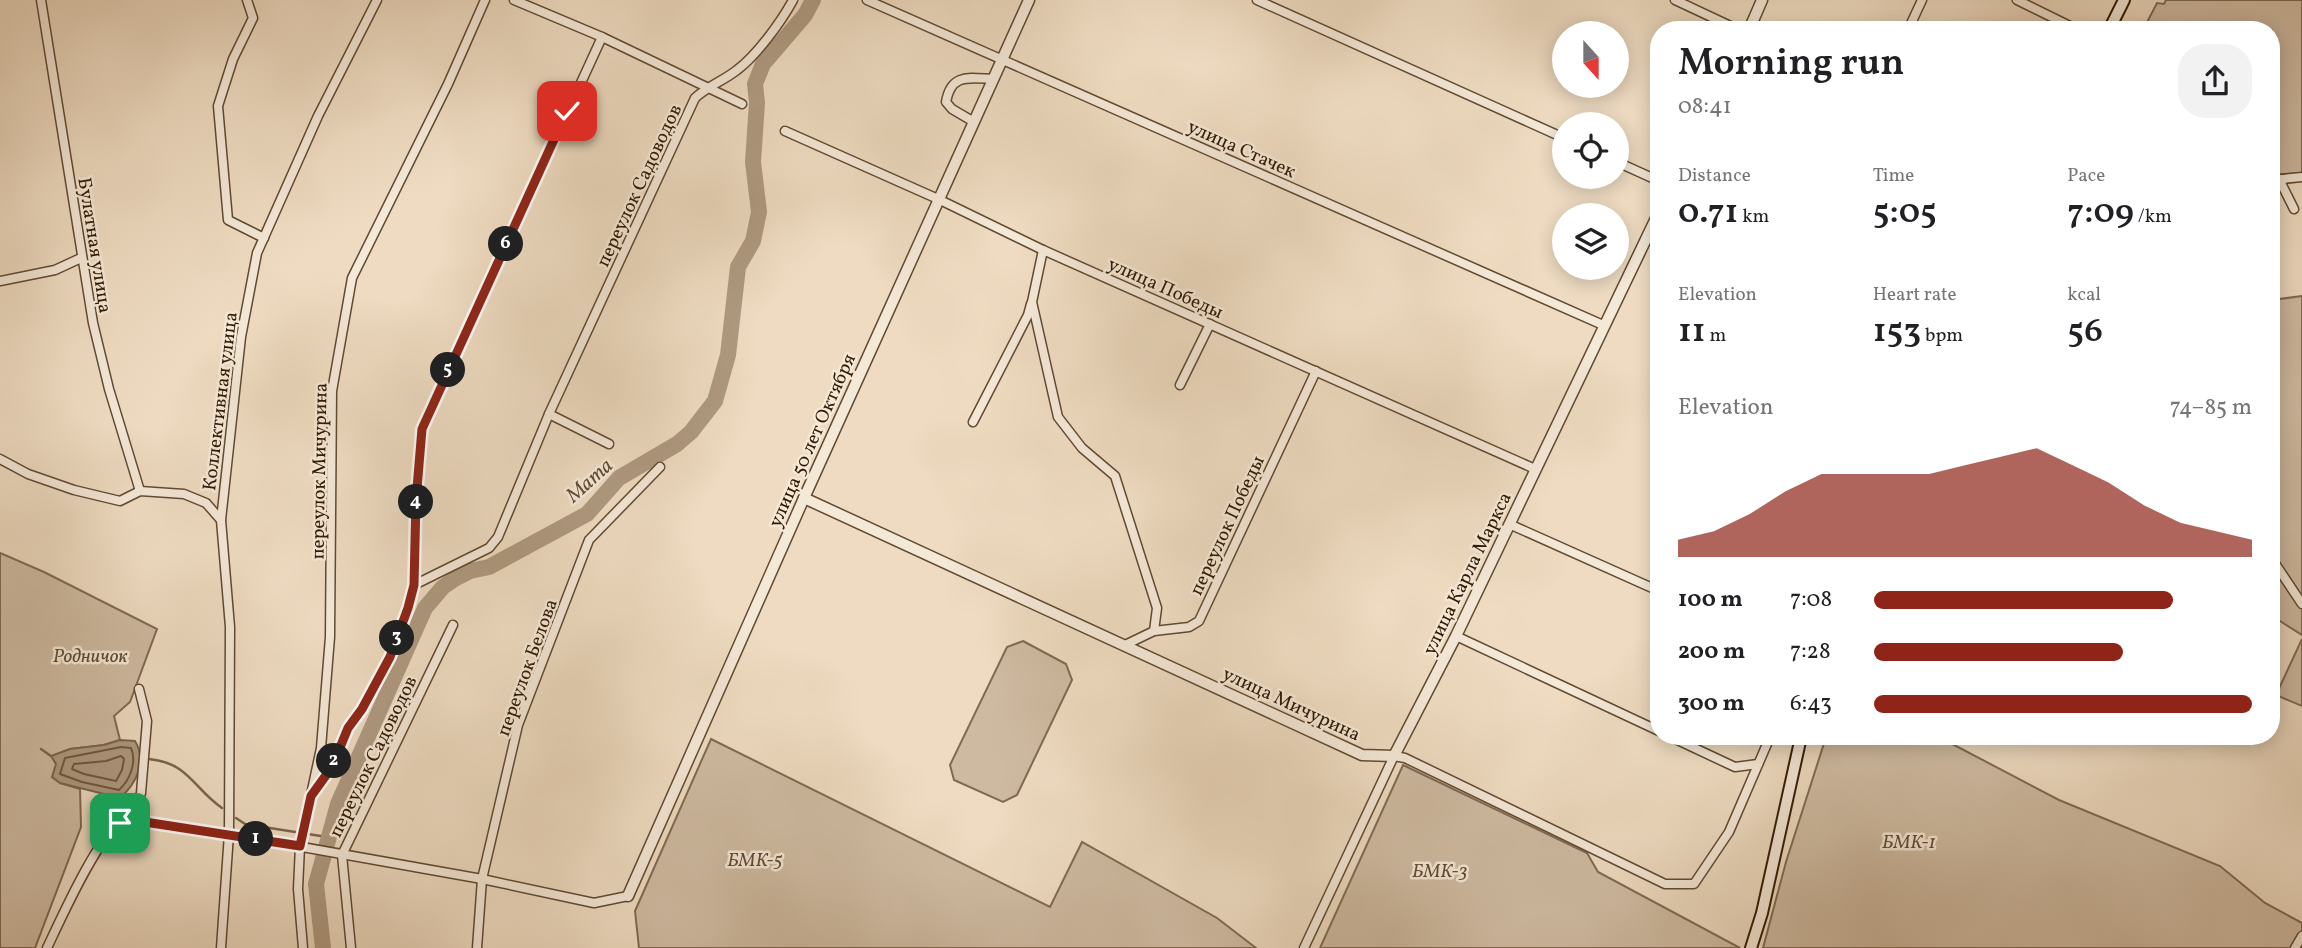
<!DOCTYPE html>
<meta charset="utf-8">
<style>
:root{--surface:#fff;--page:#f2f2f2;--text:#202124;--muted:#757577;--accent:#8f2418}
body{margin:0;font-family:Vollkorn,serif;background:var(--page);color:var(--text);height:100vh;display:flex;flex-direction:column;font-size:26px;white-space:nowrap}
*{box-sizing:border-box;margin:0}
p{font-size:23px;color:var(--muted)}
.icon{flex:none;width:38px;height:38px;fill:none;stroke:currentColor;stroke-width:2;stroke-linecap:round;stroke-linejoin:round}
.map{position:relative;flex:1;overflow:hidden}
.drawer{position:absolute;left:1650px;top:21px;width:630px;height:724px;display:flex;flex-direction:column;background:var(--surface);border-radius:28px;box-shadow:0 4px 18px #0003}
.drawer>*{flex:none}
.needle{width:46px;rotate:159deg}
.fabs{position:absolute;left:1552px;top:21px;display:grid;gap:14px}
.fabs a{display:grid;place-items:center;width:77px;height:77px;border-radius:50%;background:var(--surface);box-shadow:0 4px 18px #0003;font-size:35px}
.pin{position:absolute;display:grid;place-items:center;width:60px;height:60px;color:#fff;margin:-30px;border-radius:14px;box-shadow:0 4px 10px #0006}
.km{position:absolute;width:35px;height:35px;margin:-18px;border-radius:50%;background:#222;color:#fff;font-size:19px;line-height:35px;text-align:center}
.round{display:grid;place-items:center;flex:none;width:74px;height:74px;border-radius:28px;background:var(--page)}
.summary{display:flex;align-items:center;justify-content:space-between;height:119px;padding:0 28px}
h1{font-size:38px;font-weight:600;line-height:52px}
.figures{display:grid;grid-template-columns:repeat(3,1fr);gap:10px;height:119px;padding:7px 28px}
.figures div{display:grid;align-content:center}
.figures b{font-size:35px;font-weight:600}
.figures small{font-size:19px;font-weight:400}
.figures p{font-size:19px}
.chart{height:196px;padding:14px 28px}
.chart p{display:flex;justify-content:space-between}
.chart svg{width:100%;height:126px;margin-top:7px;fill:var(--accent);opacity:.7}
ul{padding:0 28px;list-style:none;font-size:23px}
li{display:grid;grid-template-columns:112px 84px 1fr;align-items:center;height:52px}
li i{height:18px;border-radius:9px;background:var(--accent)}
.map>svg:first-child{display:block}
.green{fill:#cebaa1;stroke:#806a52;stroke-width:2}
.water{fill:#ae9980;stroke:#7c664e;stroke-width:2}
.lines{fill:none;stroke-linecap:round;stroke-linejoin:round}
.shore{stroke:#705941;stroke-width:2}
.stream{stroke:#7c664e;stroke-width:2.5}
.river{stroke:#ae9980;stroke-width:16}
.minor-casing{stroke:#604a32;stroke-width:11}
.tertiary-casing{stroke:#604a32;stroke-width:13}
.secondary-casing{stroke:#311902;stroke-width:14}
.minor{stroke:#f4e8d7;stroke-width:8}
.tertiary{stroke:#f4e8d7;stroke-width:10}
.secondary{stroke:#f4e8d7;stroke-width:10}
.route-casing{stroke:#fff;stroke-width:14}
.route{stroke:#8f2418;stroke-width:9}
.labels{text-anchor:middle;stroke-width:5;stroke-linejoin:round;paint-order:stroke}
.street-label{font-size:19px;fill:#311902;stroke:#f4e8d7}
.park-label{font-size:19px;font-style:italic;fill:#604932;stroke:#f4e8d7}
.water-label{font-size:21px;font-style:italic;fill:#634c34;stroke:#f4e8d7}
</style>
<div class="map">
<svg width="2302" height="948" viewBox="0 0 2302 948">
<rect width="100%" height="100%" fill="#eedbc1"/>
<filter id="stains"><feTurbulence type="fractalNoise" baseFrequency=".00286" numOctaves="4"/><feColorMatrix values="0 0 0 0 .2 0 0 0 0 .09 0 0 0 0 .02 0 0 0 .5 -.17"/></filter>
<radialGradient id="worn" r=".72"><stop offset=".6" stop-color="#630" stop-opacity="0"/><stop offset="1" stop-color="#630" stop-opacity=".3"/></radialGradient>
<g class="green">
<polygon points="2166,0 2302,0 2302,173 2272,175 2272,30 2143,30 2157,3 2164,4"/>
<polygon points="2302,296 2302,635 2272,616 2272,300"/>
<polygon points="0,553 44,572 157,629 130,702 114,716 120,740 104,745 70,749 52,756 56,764 60,783 80,789 81,827 35,948 0,948"/>
<polygon points="2302,639 2302,706 2276,695"/>
<polygon points="1023,641 1066,664 1072,680 1017,795 1003,802 954,780 950,765 1007,647"/>
<polygon points="1826,737 1939,737 2059,800 2220,866 2265,903 2302,923 2302,948 1763,948 1786,862"/>
<polygon points="711,739 1050,907 1082,842 1217,918 1256,948 639,948 635,911"/>
<polygon points="1403,765 1587,853 1598,872 1740,948 1320,948"/>
</g>
<path class="water" d="M 120,740 L 135,741 C 147,761 137,783 120,798 L 60,783 L 52,777 L 56,764 L 51,756 L 70,749 L 104,745 Z"/>
<g class="lines">
<g class="shore">
<path d="M 121,747 L 131,748 C 137,762 130,780 119,790 L 82,782 L 60,774 L 65,758 Z"/>
<polygon points="121,756 124,759 122,770 116,781 84,774 72,769 74,764 106,761"/>
</g>
<g class="stream">
<polyline points="41,749 51,756"/>
<path d="M 149,759 C 189,763 193,788 222,808"/>
<polyline points="236,818 245,824 327,837"/>
</g>
<polyline class="river" points="323,948 316,884 338,804 425,608 443,587 456,578 470,571 489,567 587,514 619,478 677,444 691,432 715,401 728,355 738,267 753,241 759,212 753,162 757,103 755,84 763,64 805,15 813,0"/>
<defs>
<g id="minor">
<polyline points="41,0 93,323 109,389 140,491"/>
<polyline points="247,0 253,18 233,59 218,106 228,220 264,238"/>
<polyline points="514,0 602,37 742,104"/>
<polyline points="867,0 1603,325"/>
<polyline points="1257,0 1564,138"/>
<polyline points="1675,0 1739,30"/>
<polyline points="2017,0 2078,30"/>
<polyline points="1908,30 1922,0"/>
<path d="M 974,122 L 952,109 L 946,102 C 951,73 969,78 993,79"/>
<polyline points="785,131 938,199 1043,250 1535,469"/>
<polyline points="1617,162 1659,181"/>
<polyline points="2279,179 2294,209"/>
<polyline points="2272,180 2302,177"/>
<polyline points="1043,250 1032,302 1058,417 1082,448 1115,476 1157,608 1154,631"/>
<polyline points="0,281 55,270 81,258"/>
<polyline points="1180,385 1210,324"/>
<polyline points="549,414 609,444"/>
<polyline points="973,422 1028,315 1031,304"/>
<polyline points="0,459 28,474 74,490 120,501 140,491 184,494 206,503 221,520"/>
<polyline points="1509,524 1659,591"/>
<polyline points="2272,559 2302,604"/>
<path d="M 414,585 L 489,548 L 498,537 L 549,414 L 695,98 C 708,86 723,81 737,70 C 757,55 781,22 793,0"/>
<polyline points="1456,636 1659,731"/>
<polyline points="1125,645 1154,631 1189,627 1199,621 1316,371"/>
<polyline points="1671,737 1735,767 1758,764"/>
<polyline points="313,792 332,767 348,728 362,709 390,657 408,608 414,585 416,500 422,429 602,37"/>
<polyline points="132,820 141,793 147,721 139,689"/>
<path d="M 47,948 C 59,923 99,833 121,823 C 125,821 129,821 132,820 L 229,834 L 482,879 L 594,903 L 628,896"/>
<polyline points="221,948 229,834 230,627 221,520 241,337 257,253 318,116 377,0"/>
<polyline points="303,948 298,889 300,846 321,748 330,637 332,391 352,278 448,84 485,0"/>
<polyline points="351,948 342,855 453,625"/>
<polyline points="477,948 482,879 518,725 589,540 660,467"/>
<polyline points="1304,948 1394,756 1405,758 1665,884 1694,884 1729,832 1770,737"/>
<polyline points="2295,948 2302,936"/>
</g>
<g id="tertiary">
<polyline points="1749,30 1762,0"/>
<polyline points="804,498 1362,755 1394,756 1456,636 1659,212"/>
<polyline points="628,896 804,498 1029,0"/>
</g>
<g id="secondary">
<polyline points="2109,30 2124,0"/>
<polyline points="1751,948 1762,913 1801,737"/>
</g>
</defs>
<use href="#minor" class="minor-casing"/>
<use href="#tertiary" class="tertiary-casing"/>
<use href="#secondary" class="secondary-casing"/>
<use href="#minor" class="minor"/>
<use href="#tertiary" class="tertiary"/>
<use href="#secondary" class="secondary"/>
</g>
<g class="lines">
<defs>
<polyline id="route" points="120,823 132,820 300,846 311,796 332,767 348,728 362,709 390,657 408,608 414,585 416,500 422,429 567,111"/>
</defs>
<use href="#route" class="route-casing"/>
<use href="#route" class="route"/>
</g>
<g class="labels">
<g class="street-label">
<text transform="translate(1242 148) rotate(24)" y="7">улица Стачек</text>
<text transform="translate(638 185) rotate(-65)" y="7">переулок Садоводов</text>
<text transform="translate(96 245) rotate(81)" y="7">Булатная улица</text>
<text transform="translate(1166 287) rotate(24)" y="7">улица Победы</text>
<text transform="translate(219 401) rotate(-83)" y="7">Коллективная улица</text>
<text transform="translate(811 440) rotate(-66)" y="7">улица 50 лет Октября</text>
<text transform="translate(318 471) rotate(-89)" y="7">переулок Мичурина</text>
<text transform="translate(1226 525) rotate(-65)" y="7">переулок Победы</text>
<text transform="translate(1466 573) rotate(-64)" y="7">улица Карла Маркса</text>
<text transform="translate(526 667) rotate(-70)" y="7">переулок Белова</text>
<text transform="translate(1292 703) rotate(25)" y="7">улица Мичурина</text>
<text transform="translate(372 756) rotate(-64)" y="7">переулок Садоводов</text>
</g>
<g class="park-label">
<text x="90" y="662">Родничок</text>
<text x="1909" y="848">БМК-1</text>
<text x="755" y="866">БМК-5</text>
<text x="1440" y="877">БМК-3</text>
</g>
<g class="water-label">
<text transform="translate(589 480) rotate(-42)" y="7">Мата</text>
</g>
</g>
<rect width="100%" height="100%" filter="url(#stains)"/>
<rect width="100%" height="100%" fill="url(#worn)"/>
</svg>
<div class="fabs">
<a><svg class="needle" viewBox="-14 -14 28 28"><path d="M0-13l5 13h-10z" fill="#e53935"/><path d="M0 13l5-13h-10z" fill="#757577"/></svg></a>
<a><svg class="icon" aria-label="locate" viewBox="0 0 24 24"><circle cx="12" cy="12" r="6"/><path d="M12 2v4M12 18v4M2 12h4M18 12h4"/></svg></a>
<a><svg class="icon" aria-label="layers" viewBox="0 0 24 24"><path d="M12 4l9 5-9 5-9-5zM3 14l9 5 9-5"/></svg></a>
</div>
<div class="pin" style="left:120px;top:823px;background:#1e9e55"><svg class="icon" aria-label="arrive" viewBox="0 0 24 24"><path d="M6 21V4h12l-3 4 3 4H6"/></svg></div>
<div class="pin" style="left:567px;top:111px;background:#d93025"><svg class="icon" aria-label="check" viewBox="0 0 24 24"><path d="M5 12l5 5 9-10"/></svg></div>
<b class="km" style="left:256px;top:839px">1</b>
<b class="km" style="left:334px;top:761px">2</b>
<b class="km" style="left:397px;top:638px">3</b>
<b class="km" style="left:416px;top:502px">4</b>
<b class="km" style="left:448px;top:370px">5</b>
<b class="km" style="left:506px;top:244px">6</b>
<section class="drawer">
<div class="summary"><div><h1>Morning run</h1><p>08:41</p></div><a class="round"><svg class="icon" aria-label="share" viewBox="0 0 24 24"><path d="M12 15V3M7 8l5-5 5 5M5 13v7h14v-7"/></svg></a></div>
<div class="figures">
<div><p>Distance</p><b>0.71<small> km</small></b></div>
<div><p>Time</p><b>5:05</b></div>
<div><p>Pace</p><b>7:09<small> /km</small></b></div>
</div>
<div class="figures">
<div><p>Elevation</p><b>11<small> m</small></b></div>
<div><p>Heart rate</p><b>153<small> bpm</small></b></div>
<div><p>kcal</p><b>56</b></div>
</div>
<div class="chart"><p><span>Elevation</span>74–85 m</p>
<svg viewBox="0 0 160 44" preserveAspectRatio="none"><path d="M0 44V38L10 35L20 29L30 21L40 15L50 15L60 15L70 15L80 12L90 9L100 6L110 12L120 18L130 26L140 32L150 35L160 38V44z"/></svg>
</div>
<ul>
<li><b>100 m</b>7:08<i style="width:79%"></i></li>
<li><b>200 m</b>7:28<i style="width:66%"></i></li>
<li><b>300 m</b>6:43<i style="width:100%"></i></li>
</ul>
</section>
</div>
